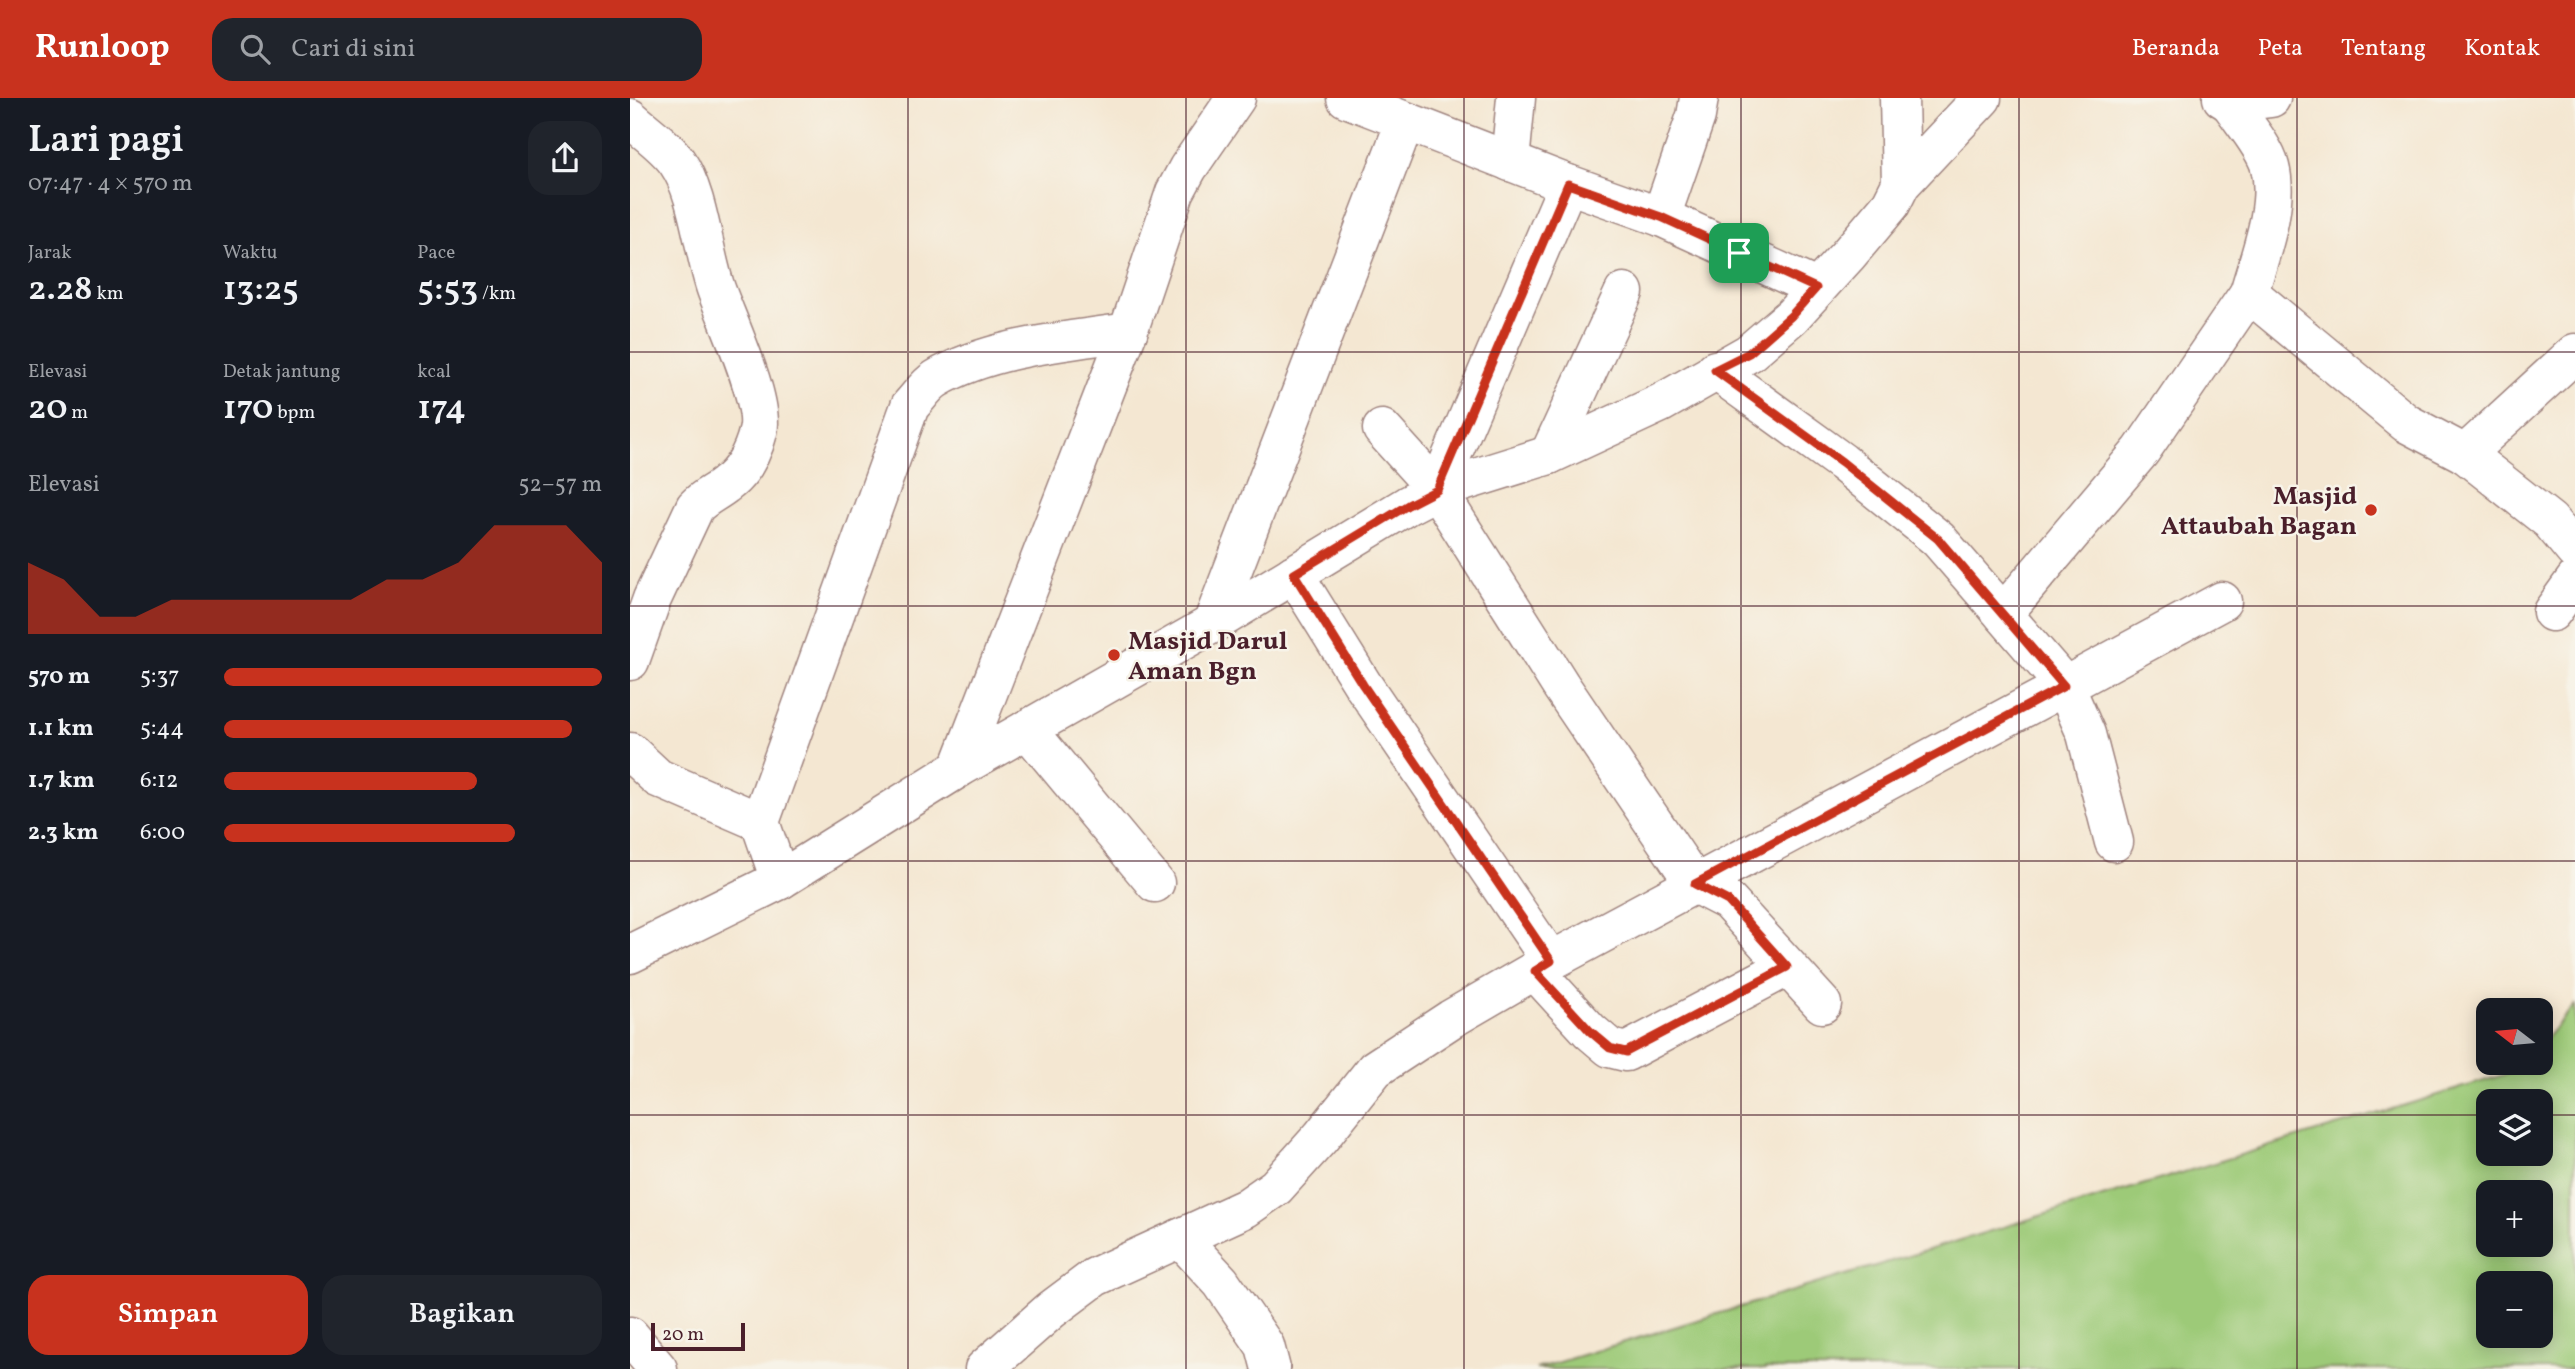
<!DOCTYPE html>
<html lang="id">
<meta charset="utf-8">
<style>
:root{--surface:#171b24;--page:#20242c;--text:#f1f3f6;--muted:#9ea1a6;--accent:#c8321e}
body{margin:0;font-family:Vollkorn,serif;background:var(--page);color:var(--text);height:100vh;display:flex;flex-direction:column;font-size:26px;white-space:nowrap}
*{box-sizing:border-box;margin:0}
p{font-size:23px;color:var(--muted)}
.icon{flex:none;width:38px;height:38px;fill:none;stroke:currentColor;stroke-width:2;stroke-linecap:round;stroke-linejoin:round}
.map{position:relative;flex:1;overflow:hidden}
.drawer{display:flex;flex-direction:column;background:var(--surface);width:630px}
.drawer>*{flex:none}
.needle{width:46px;rotate:286deg}
.fabs{position:absolute;left:1846px;top:900px;display:grid;gap:14px}
.fabs a{display:grid;place-items:center;width:77px;height:77px;border-radius:14px;background:var(--surface);box-shadow:0 4px 18px #0003;font-size:35px}
.scale{position:absolute;left:21px;bottom:18px;width:94px;box-sizing:border-box;padding-left:7px;border:4px solid #4a1f2b;border-top:0;font-size:19px;line-height:24px;white-space:nowrap;color:#4a1f2b;-webkit-text-stroke:5px #f7f3e8;paint-order:stroke}
.pin{position:absolute;display:grid;place-items:center;width:60px;height:60px;color:#fff;margin:-30px;border-radius:14px;box-shadow:0 4px 10px #0006}
.round{display:grid;place-items:center;flex:none;width:74px;height:74px;border-radius:21px;background:var(--page)}
.summary{display:flex;align-items:center;justify-content:space-between;height:119px;padding:0 28px}
h1{font-size:38px;font-weight:600;line-height:52px}
.metrics{display:grid;grid-template-columns:repeat(3,1fr);gap:10px;height:119px;padding:7px 28px}
.metrics div{display:grid;align-content:center}
.metrics b{font-size:35px;font-weight:600}
.metrics small{font-size:19px;font-weight:400}
.metrics p{font-size:19px}
.chart{height:196px;padding:14px 28px}
.chart p{display:flex;justify-content:space-between}
.chart svg{width:100%;height:126px;margin-top:7px;fill:var(--accent);opacity:.7}
.primary-button{display:flex;gap:14px;margin-top:auto;padding:14px 28px}
.primary-button a{flex:1;height:80px;border-radius:21px;background:var(--accent);color:#fff;font-size:28px;font-weight:600;line-height:80px;text-align:center}
.primary-button a+a{background:var(--page);color:var(--text)}
ul{padding:0 28px;list-style:none;font-size:23px}
li{display:grid;grid-template-columns:112px 84px 1fr;align-items:center;height:52px}
li i{height:18px;border-radius:9px;background:var(--accent)}
header{display:flex;align-items:center;gap:42px;box-sizing:border-box;height:98px;padding:0 35px;background:var(--accent);color:#fff}
header strong{font-size:33px}
nav{display:flex;gap:38px;margin-inline-start:auto;font-size:24px}
.search{width:490px;height:63px;background:var(--page);display:flex;align-items:center;gap:18px;box-sizing:border-box;padding:0 24px;border-radius:21px;color:var(--muted);font-size:26px}
main{display:flex;flex:1;min-height:0}
.map>svg:first-child{display:block}
.green{fill:#9dca78;stroke:#747452;stroke-width:2;fill-rule:evenodd}
.lines{fill:none;stroke-linecap:round;stroke-linejoin:round}
.minor-casing{stroke:#9f837e;stroke-width:41}
.minor{stroke:#fff;stroke-width:38}
.route-casing{stroke:#fff;stroke-width:14}
.route{stroke:#c8321e;stroke-width:9}
.grid{fill:none;stroke:#4a1f2b;stroke-width:2;stroke-opacity:0.55}
.poi-dot{fill:#c8321e;stroke:#f7f3e8;stroke-width:2.5}
.labels{text-anchor:middle;stroke-width:5;stroke-linejoin:round;paint-order:stroke}
.poi-label{font-size:26px;font-weight:bold;fill:#4a1f2b;stroke:#f7f3e8;text-anchor:end}
</style>
<header>
<strong>Runloop</strong>
<div class="search"><svg class="icon" aria-label="search" viewBox="0 0 24 24"><circle cx="10" cy="10" r="6"/><path d="M15 15l6 6"/></svg>Cari di sini</div>
<nav><a>Beranda</a><a>Peta</a><a>Tentang</a><a>Kontak</a></nav>
</header>
<main>
<section class="drawer">
<div class="summary"><div><h1>Lari pagi</h1><p>07:47 · 4 × 570 m</p></div><a class="round"><svg class="icon" aria-label="share" viewBox="0 0 24 24"><path d="M12 15V3M7 8l5-5 5 5M5 13v7h14v-7"/></svg></a></div>
<div class="metrics">
<div><p>Jarak</p><b>2.28<small> km</small></b></div>
<div><p>Waktu</p><b>13:25</b></div>
<div><p>Pace</p><b>5:53<small> /km</small></b></div>
</div>
<div class="metrics">
<div><p>Elevasi</p><b>20<small> m</small></b></div>
<div><p>Detak jantung</p><b>170<small> bpm</small></b></div>
<div><p>kcal</p><b>174</b></div>
</div>
<div class="chart"><p><span>Elevasi</span>52–57 m</p>
<svg viewBox="0 0 160 44" preserveAspectRatio="none"><path d="M0 44V19L10 25L20 38L30 38L40 32L50 32L60 32L70 32L80 32L90 32L100 25L110 25L120 19L130 6L140 6L150 6L160 19V44z"/></svg>
</div>
<ul>
<li><b>570 m</b>5:37<i style="width:100%"></i></li>
<li><b>1.1 km</b>5:44<i style="width:92%"></i></li>
<li><b>1.7 km</b>6:12<i style="width:67%"></i></li>
<li><b>2.3 km</b>6:00<i style="width:77%"></i></li>
</ul>
<div class="primary-button"><a>Simpan</a><a>Bagikan</a></div>
</section>
<div class="map">
<svg width="1945" height="1271" viewBox="0 0 1945 1271">
<rect width="100%" height="100%" fill="#f7f3e8"/>
<filter id="ink" filterUnits="userSpaceOnUse"><feTurbulence type="fractalNoise" baseFrequency=".0143" numOctaves="2"/><feDisplacementMap in="SourceGraphic" scale="14" xChannelSelector="R" yChannelSelector="G"/><feConvolveMatrix kernelMatrix="1 2 1 2 8 2 1 2 1" color-interpolation-filters="sRGB"/></filter>
<filter id="wash" filterUnits="userSpaceOnUse"><feTurbulence type="fractalNoise" baseFrequency=".00686" numOctaves="4" result="noise"/><feDisplacementMap in="SourceGraphic" scale="28" xChannelSelector="R" yChannelSelector="G"/><feGaussianBlur stdDeviation="1.57" result="paint"/><feColorMatrix in="noise" values="0 0 0 0 0 0 0 0 0 0 0 0 0 0 0 0 0 1.4 0 .05"/><feComposite in="paint" operator="in"/></filter>
<g filter="url(#wash)">
<rect width="100%" height="100%" fill="#f4e7d2"/>
<path class="green" d="M 1945,907 L 1945,1271 L 906,1271 L 1887,973 L 1895,964 L 1911,964 L 1911,946 ZM 1858,1003 L 1911,1003 L 1911,1055 L 1858,1055 ZM 1858,1094 L 1911,1094 L 1911,1146 L 1858,1146 ZM 1858,1185 L 1911,1185 L 1911,1237 L 1858,1237 Z"/>
</g>
<g filter="url(#ink)">
<g class="lines">
<defs>
<g id="minor">
<polyline points="716,0 938,86 1031,119 1186,190"/>
<polyline points="1269,0 1271,86"/>
<polyline points="1592,0 1600,5 1641,0"/>
<path d="M 1600,5 C 1612,23 1635,49 1640,69 C 1650,107 1629,159 1619,195 L 1776,325 L 1835,356 L 1945,255"/>
<path d="M 0,20 C 15,34 35,47 47,64 C 69,95 73,154 86,191 C 97,222 136,305 128,334 C 123,354 113,374 95,387 C 85,395 74,399 65,409 L 22,501 L 0,563"/>
<polyline points="880,64 886,0"/>
<polyline points="1031,119 1066,18 1069,0"/>
<polyline points="1085,272 1212,364 1308,441 1373,516"/>
<polyline points="752,331 807,392 931,588 1065,786 1098,803 1192,906"/>
<polyline points="1835,356 1920,423 1945,453"/>
<polyline points="919,357 994,194"/>
<polyline points="807,392 938,86"/>
<polyline points="664,476 733,587 921,863"/>
<polyline points="1592,503 1435,588 1373,516 1511,353 1619,195"/>
<polyline points="1922,514 1945,482"/>
<polyline points="582,526 775,24"/>
<polyline points="397,631 525,785"/>
<polyline points="0,654 28,680 130,724"/>
<polyline points="329,670 498,234 545,94 558,70 606,0"/>
<path d="M 150,782 L 130,724 L 280,308 C 288,300 296,287 306,281 C 360,249 437,243 498,234"/>
<polyline points="0,856 150,782 329,670 582,526 778,407 807,392 919,357 1031,305 1119,255 1162,218 1217,158 1261,106 1271,86 1352,0"/>
<polyline points="905,873 960,933 980,950 996,954 1157,869"/>
<polyline points="550,1140 591,1184 635,1248 641,1271"/>
<polyline points="0,1238 28,1271"/>
<polyline points="354,1271 421,1212 465,1179 616,1110 646,1089 691,1039 745,971 821,921 921,863 1435,588 1456,636 1484,744"/>
</g>
</defs>
<use href="#minor" class="minor-casing"/>
<use href="#minor" class="minor"/>
</g>
</g>
<g class="lines" filter="url(#ink)">
<defs>
<polygon id="route" points="938,86 1031,119 1186,190 1161,218 1119,255 1085,272 1212,364 1308,441 1434,588 1065,786 1098,803 1157,869 996,954 980,950 960,933 905,873 921,863 733,587 664,476 778,407 807,392"/>
</defs>
<use href="#route" class="route-casing"/>
<use href="#route" class="route"/>
</g>
<path class="grid" d="M 278,0 L 278,1271M 556,0 L 556,1271M 834,0 L 834,1271M 1111,0 L 1111,1271M 1389,0 L 1389,1271M 1667,0 L 1667,1271M 0,254 L 1945,254M 0,508 L 1945,508M 0,763 L 1945,763M 0,1017 L 1858,1017M 1911,1017 L 1945,1017"/>
<g class="poi-dot">
<circle cx="1741" cy="412" r="7"/>
<circle cx="484" cy="557" r="7"/>
</g>
<g class="labels">
<g class="poi-label">
<text x="1727" y="406">Masjid<tspan x="1727" dy="30">Attaubah Bagan</tspan></text>
<text x="498" y="551" text-anchor="start">Masjid Darul<tspan x="498" dy="30">Aman Bgn</tspan></text>
</g>
</g>
</svg>
<div class="fabs">
<a><svg class="needle" viewBox="-14 -14 28 28"><path d="M0-13l5 13h-10z" fill="#e53935"/><path d="M0 13l5-13h-10z" fill="#9ea1a6"/></svg></a>
<a><svg class="icon" aria-label="layers" viewBox="0 0 24 24"><path d="M12 4l9 5-9 5-9-5zM3 14l9 5 9-5"/></svg></a>
<a>+</a>
<a>−</a>
</div>
<div class="scale">20 m</div>
<div class="pin" style="left:1109px;top:155px;background:#1e9e55"><svg class="icon" aria-label="arrive" viewBox="0 0 24 24"><path d="M6 21V4h12l-3 4 3 4H6"/></svg></div>
</div>
</main>
